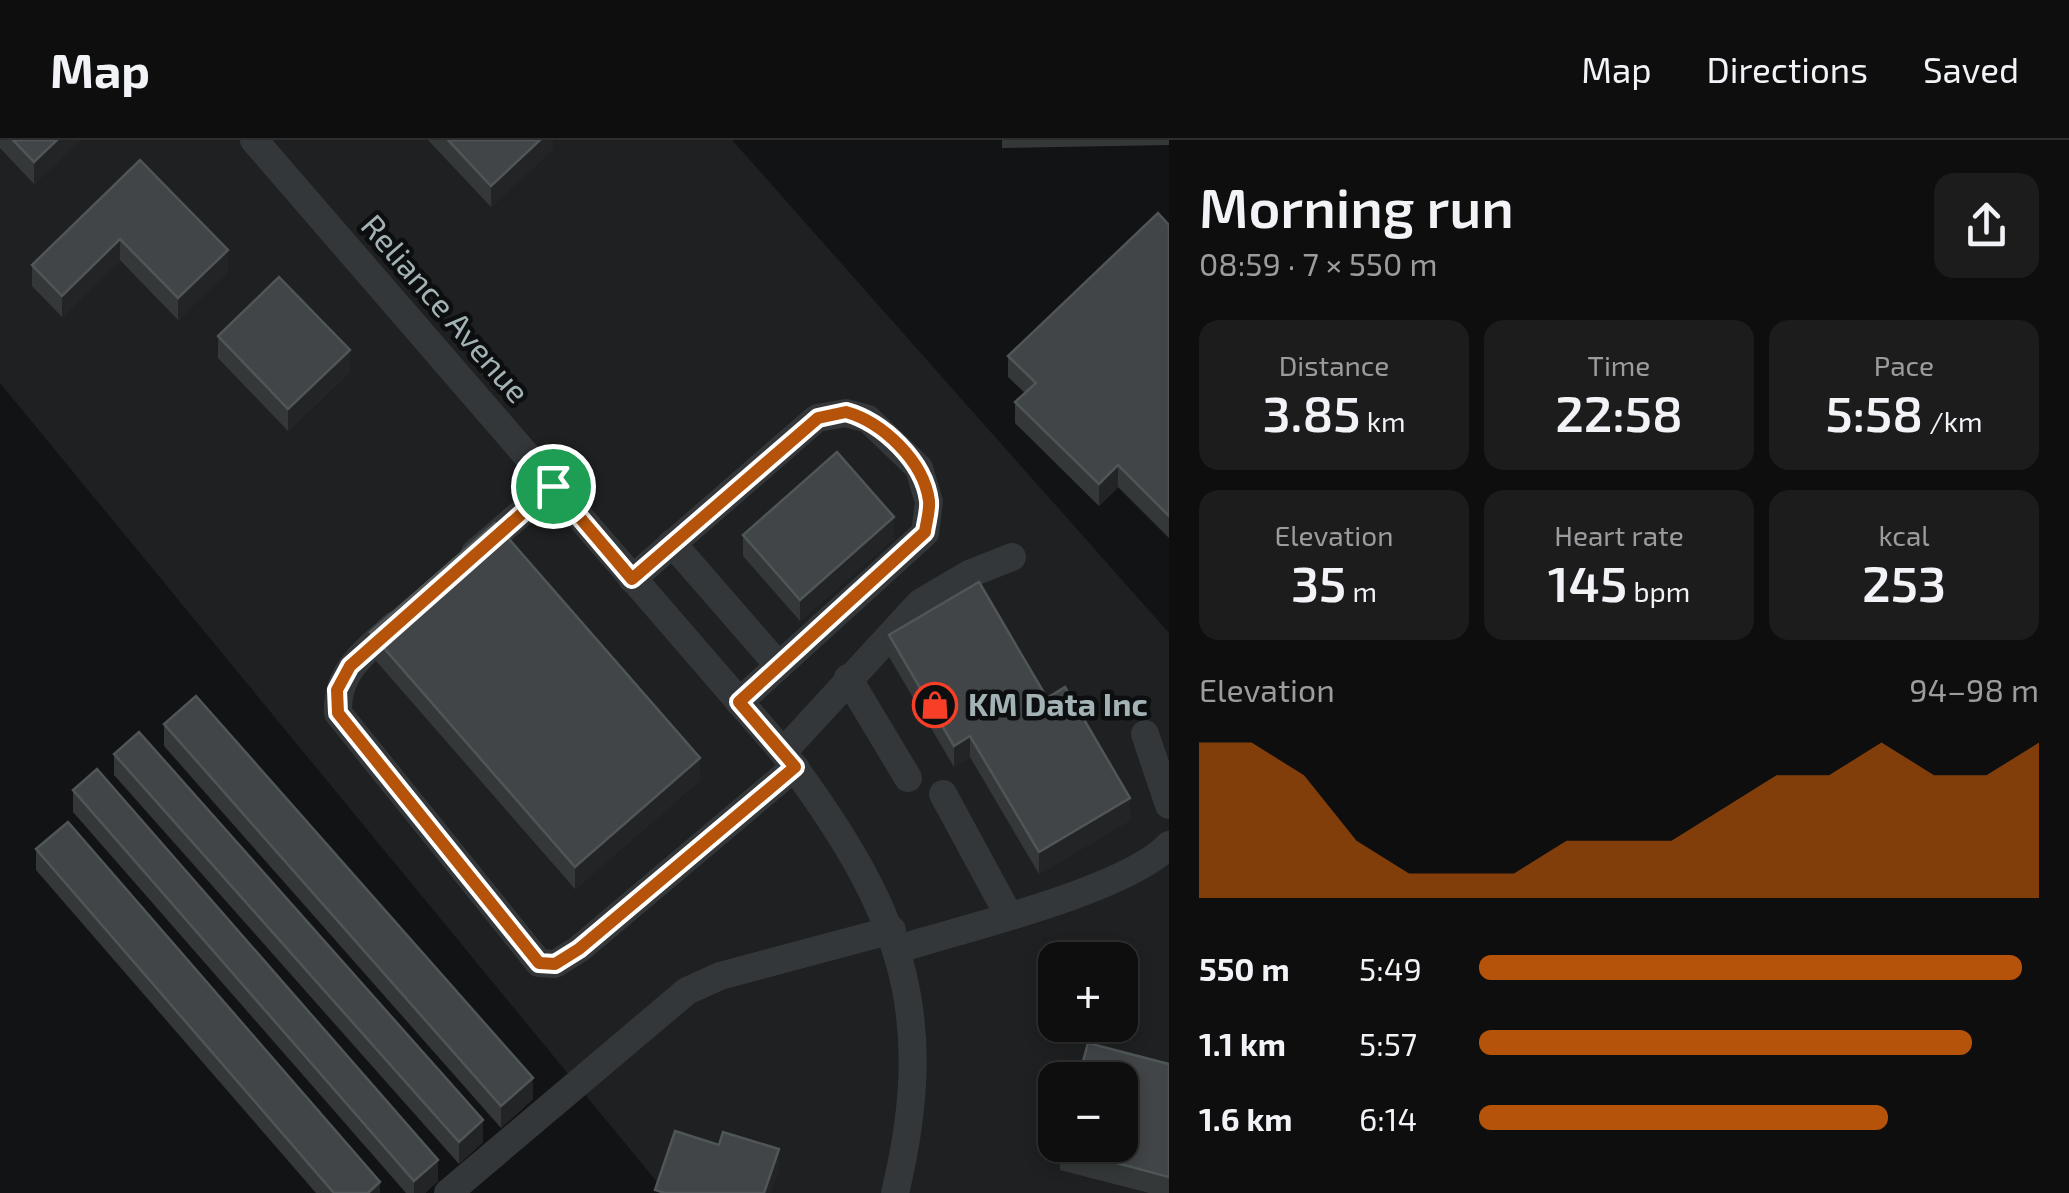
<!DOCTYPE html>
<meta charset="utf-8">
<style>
:root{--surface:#0e0e0f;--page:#1c1c1d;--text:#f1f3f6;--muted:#9b9c9e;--line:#2e2e2f;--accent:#b45309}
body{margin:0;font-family:"Exo 2",sans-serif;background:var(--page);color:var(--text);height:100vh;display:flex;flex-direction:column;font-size:38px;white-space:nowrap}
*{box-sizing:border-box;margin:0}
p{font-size:32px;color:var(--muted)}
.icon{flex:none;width:55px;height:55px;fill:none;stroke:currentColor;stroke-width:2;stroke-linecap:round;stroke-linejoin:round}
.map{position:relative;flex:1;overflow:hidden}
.drawer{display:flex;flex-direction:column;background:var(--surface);width:900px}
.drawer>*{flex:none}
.fabs{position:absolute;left:1038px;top:802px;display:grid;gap:20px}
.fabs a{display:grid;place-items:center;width:100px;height:100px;border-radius:20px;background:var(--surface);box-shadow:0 5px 15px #0003,0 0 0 2px var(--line);font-size:50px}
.pin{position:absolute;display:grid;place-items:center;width:85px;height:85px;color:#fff;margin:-42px;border:5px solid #fff;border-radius:50%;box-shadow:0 2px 10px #0007}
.round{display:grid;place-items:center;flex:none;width:105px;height:105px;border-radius:20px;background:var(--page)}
.overview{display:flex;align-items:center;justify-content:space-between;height:170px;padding:0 30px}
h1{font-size:55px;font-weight:600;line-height:75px}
.stats{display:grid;grid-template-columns:repeat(3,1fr);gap:15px;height:170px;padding:10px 30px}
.stats div{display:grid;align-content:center;border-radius:20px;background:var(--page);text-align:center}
.stats b{font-size:50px;font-weight:600}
.stats small{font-size:28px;font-weight:400}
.stats p{font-size:28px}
.chart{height:280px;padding:20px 30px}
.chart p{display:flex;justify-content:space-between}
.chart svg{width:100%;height:180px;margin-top:10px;fill:var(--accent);opacity:.7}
ul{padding:0 30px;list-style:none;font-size:32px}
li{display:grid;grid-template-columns:160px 120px 1fr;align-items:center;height:75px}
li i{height:25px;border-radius:12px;background:var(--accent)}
header{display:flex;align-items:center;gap:60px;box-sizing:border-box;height:140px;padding:0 50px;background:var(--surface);border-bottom:2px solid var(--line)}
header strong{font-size:48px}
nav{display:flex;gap:55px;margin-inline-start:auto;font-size:35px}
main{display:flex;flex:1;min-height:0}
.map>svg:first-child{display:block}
.built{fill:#1e2021;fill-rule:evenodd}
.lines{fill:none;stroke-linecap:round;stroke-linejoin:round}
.minor{stroke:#333739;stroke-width:28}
.wall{fill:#353839}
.shaded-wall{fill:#222425}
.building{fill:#414547;stroke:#505658;stroke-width:2.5}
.route-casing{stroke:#fff;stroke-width:20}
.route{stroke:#b45309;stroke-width:12}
.labels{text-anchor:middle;stroke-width:9;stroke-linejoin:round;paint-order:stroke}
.street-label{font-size:32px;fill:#a3b2b5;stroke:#0d0e0f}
.poi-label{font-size:32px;font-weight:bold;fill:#a3b2b5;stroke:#0d0e0f;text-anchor:start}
</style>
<header>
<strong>Map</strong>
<nav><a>Map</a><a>Directions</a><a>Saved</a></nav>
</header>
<main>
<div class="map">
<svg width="1169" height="1053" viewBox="0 0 1169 1053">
<rect width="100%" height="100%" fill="#121314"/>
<path class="built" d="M 0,0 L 732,0 L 1169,493 L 1169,1053 L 666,1053 L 0,243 ZM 1055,820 L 1120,820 L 1120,885 L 1055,885 ZM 1055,940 L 1120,940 L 1120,1005 L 1055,1005 Z"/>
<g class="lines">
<g class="minor">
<path d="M 254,0 L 783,612 C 895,763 941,863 895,1053"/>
<polyline points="672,403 779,526"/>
<polyline points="475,413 553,346"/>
<polyline points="632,439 817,278 846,273 868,279 919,328 929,362 925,393 739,562"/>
<path d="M 395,485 C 365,512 336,531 338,573 L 539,823 L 555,824 L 579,809 L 795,627"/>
<polyline points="848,538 908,638"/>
<polyline points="1145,594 1169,665"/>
<polyline points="783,612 920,463 969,434 1012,417"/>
<polyline points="943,654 1008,774"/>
<path d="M 898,809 C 963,789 1127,750 1169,705"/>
<polyline points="448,1053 687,851 720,836 892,790"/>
</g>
</g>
<g class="wall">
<polygon points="0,0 80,0 34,44 0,8"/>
<polygon points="428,0 553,0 553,9 491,67"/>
<polygon points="1002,0 1169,0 1169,5 1002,8"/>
<polygon points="140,20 228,131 178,180 120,120 62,177 32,146 32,125"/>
<polygon points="1169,85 1169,398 1118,347 1099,366 1015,283 1015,262 1025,253 1008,237 1008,216"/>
<polygon points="218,196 350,231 288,291 218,218"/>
<polygon points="743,395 894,398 800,481 743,416"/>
<polygon points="370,492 700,640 575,749 370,514"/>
<polygon points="889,495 1047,558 1130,680 1039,734 970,617 954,627 889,517"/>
<polygon points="164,584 533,959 501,988 164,606"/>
<polygon points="114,614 483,1002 459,1024 114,635"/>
<polygon points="73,650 438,1041 425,1053 406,1053 73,672"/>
<polygon points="36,709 380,1053 316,1053 36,730"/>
<polygon points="1169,924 1169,1053 1149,1053 1060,1030 1060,1008"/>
</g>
<g class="shaded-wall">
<polygon points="57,0 80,0 34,44 34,22"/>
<polygon points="540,0 553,0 553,9 491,67 491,46"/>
<polygon points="120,99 120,120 62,177 62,156"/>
<polygon points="228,110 228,131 178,180 178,158"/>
<polygon points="350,210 350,231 288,291 288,269"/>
<polygon points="1118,325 1118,347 1099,366 1099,344"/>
<polygon points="894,377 894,398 800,481 800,460"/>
<polygon points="970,596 970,617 954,627 954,606"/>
<polygon points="700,618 700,640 575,749 575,727"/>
<polygon points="1130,658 1130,680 1039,734 1039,712"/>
<polygon points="533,938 533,959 501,988 501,966"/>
<polygon points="483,980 483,1002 459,1024 459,1002"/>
<polygon points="779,1009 779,1031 771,1053 764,1053"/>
<polygon points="438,1020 438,1041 425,1053 414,1053 414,1041"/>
<polygon points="380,1042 380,1053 368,1053"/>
</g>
<g class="building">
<polygon points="13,0 57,0 34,22"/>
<polygon points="448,0 540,0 491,46"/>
<polygon points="140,20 228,110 178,158 120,99 62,156 32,125"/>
<polygon points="1158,73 1169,85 1169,376 1118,325 1099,344 1015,262 1036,243 1008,216"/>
<polygon points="279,137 350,210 288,269 218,196"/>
<polygon points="837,312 894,377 800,460 743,395"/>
<polygon points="495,383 700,618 575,727 370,492"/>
<polygon points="979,442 1047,558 1065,547 1130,658 1039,712 970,596 954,606 889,495"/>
<polygon points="196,556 533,938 501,966 164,584"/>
<polygon points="139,592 483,980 459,1002 114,614"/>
<polygon points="97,629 438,1020 414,1041 73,650"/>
<polygon points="68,682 380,1042 368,1053 334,1053 36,709"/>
<polygon points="1088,903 1169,924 1169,1037 1060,1008 1061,1005 1120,1005 1120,940 1078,940"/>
<polygon points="675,991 719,1005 723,992 779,1009 764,1053 665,1053 655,1050"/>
</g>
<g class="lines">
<defs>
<path id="route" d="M 846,272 C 882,282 924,321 929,361 C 930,371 926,383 925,392 L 739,562 L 795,627 L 579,809 L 555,824 L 539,823 L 338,573 L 337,550 L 350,526 L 553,346 L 632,439 L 818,278 Z"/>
</defs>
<use href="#route" class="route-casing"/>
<use href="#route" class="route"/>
</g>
<defs>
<symbol id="shop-ring" viewBox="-11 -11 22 22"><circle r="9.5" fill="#0d0e0f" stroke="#f73e27" stroke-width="1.5"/><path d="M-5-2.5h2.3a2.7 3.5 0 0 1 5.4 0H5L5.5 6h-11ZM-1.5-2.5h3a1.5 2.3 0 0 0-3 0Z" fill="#f73e27"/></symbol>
</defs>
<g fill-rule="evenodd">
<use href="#shop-ring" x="910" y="540" width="50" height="50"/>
</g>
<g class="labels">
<g class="street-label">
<text transform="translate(445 169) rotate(49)" y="11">Reliance Avenue</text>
</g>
<g class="poi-label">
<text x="968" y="576">KM Data Inc</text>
</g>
</g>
</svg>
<div class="fabs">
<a>+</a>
<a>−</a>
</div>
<div class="pin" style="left:553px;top:346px;background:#1e9e55"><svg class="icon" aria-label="arrive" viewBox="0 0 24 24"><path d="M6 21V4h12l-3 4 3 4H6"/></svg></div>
</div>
<section class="drawer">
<div class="overview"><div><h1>Morning run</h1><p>08:59 · 7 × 550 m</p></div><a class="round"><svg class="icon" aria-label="share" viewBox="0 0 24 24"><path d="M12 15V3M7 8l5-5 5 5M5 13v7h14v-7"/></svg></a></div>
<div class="stats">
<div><p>Distance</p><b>3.85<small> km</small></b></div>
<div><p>Time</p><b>22:58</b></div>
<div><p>Pace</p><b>5:58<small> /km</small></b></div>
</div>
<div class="stats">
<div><p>Elevation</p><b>35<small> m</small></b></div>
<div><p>Heart rate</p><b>145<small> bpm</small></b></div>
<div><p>kcal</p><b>253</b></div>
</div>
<div class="chart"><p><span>Elevation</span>94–98 m</p>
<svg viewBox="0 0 160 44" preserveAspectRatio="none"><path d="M0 44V6L10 6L20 14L30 30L40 38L50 38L60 38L70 30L80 30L90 30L100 22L110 14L120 14L130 6L140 14L150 14L160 6V44z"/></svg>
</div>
<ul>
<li><b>550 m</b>5:49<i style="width:97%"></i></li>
<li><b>1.1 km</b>5:57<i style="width:88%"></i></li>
<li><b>1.6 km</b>6:14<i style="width:73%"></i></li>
</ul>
</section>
</main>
